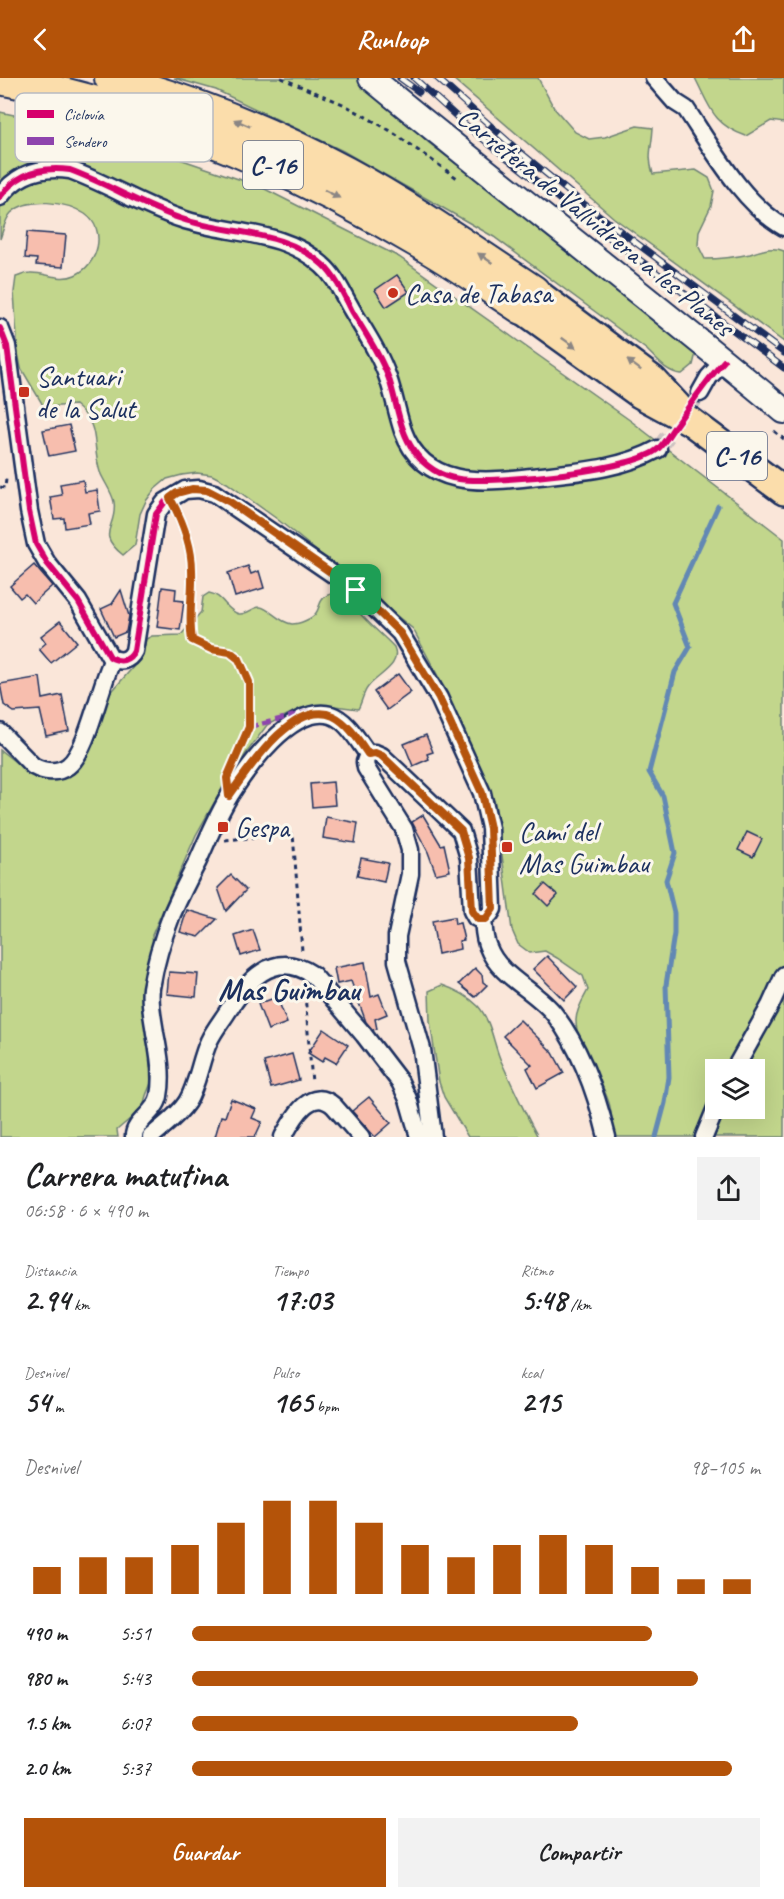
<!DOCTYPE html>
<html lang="es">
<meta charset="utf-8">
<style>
:root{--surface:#fff;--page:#f2f2f2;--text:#202124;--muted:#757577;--accent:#b45309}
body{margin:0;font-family:Caveat,sans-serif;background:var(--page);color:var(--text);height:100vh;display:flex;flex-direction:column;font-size:22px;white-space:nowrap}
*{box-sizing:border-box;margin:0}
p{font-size:20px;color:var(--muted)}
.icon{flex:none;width:33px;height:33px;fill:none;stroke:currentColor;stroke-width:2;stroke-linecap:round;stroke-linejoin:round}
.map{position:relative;height:1059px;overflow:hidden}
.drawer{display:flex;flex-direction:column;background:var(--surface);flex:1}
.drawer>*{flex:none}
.controls{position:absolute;left:705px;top:981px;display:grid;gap:12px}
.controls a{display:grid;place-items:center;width:60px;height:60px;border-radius:0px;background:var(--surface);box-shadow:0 6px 24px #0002;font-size:30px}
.pin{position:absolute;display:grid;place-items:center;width:51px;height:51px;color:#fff;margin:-26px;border-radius:12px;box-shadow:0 3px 9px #0006}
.round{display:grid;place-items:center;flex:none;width:63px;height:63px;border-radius:0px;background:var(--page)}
.summary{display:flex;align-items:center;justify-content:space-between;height:102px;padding:0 24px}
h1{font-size:33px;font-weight:600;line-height:45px}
.metrics{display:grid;grid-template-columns:repeat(3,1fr);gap:9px;height:102px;padding:6px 24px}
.metrics div{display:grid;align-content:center}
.metrics b{font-size:30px;font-weight:600}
.metrics small{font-size:16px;font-weight:400}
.metrics p{font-size:16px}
.chart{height:168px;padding:12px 24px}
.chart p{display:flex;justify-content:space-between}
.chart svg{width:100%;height:108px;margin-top:6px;stroke:var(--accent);stroke-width:6}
.button{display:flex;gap:12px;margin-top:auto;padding:12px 24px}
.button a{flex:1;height:69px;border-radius:0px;background:var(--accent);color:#fff;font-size:24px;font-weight:600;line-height:69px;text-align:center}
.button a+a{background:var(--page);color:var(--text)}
ul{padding:0 24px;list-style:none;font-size:20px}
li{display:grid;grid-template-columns:96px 72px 1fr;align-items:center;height:45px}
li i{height:15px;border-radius:8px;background:var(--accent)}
header{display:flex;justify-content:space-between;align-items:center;height:78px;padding:0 24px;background:var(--accent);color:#fff;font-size:27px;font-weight:600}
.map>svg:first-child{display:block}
.green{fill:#c2d68c;stroke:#6e8275;stroke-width:1.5;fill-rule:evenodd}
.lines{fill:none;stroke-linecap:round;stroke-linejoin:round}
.stream{stroke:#6288b4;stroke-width:5}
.building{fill:#f7beae;stroke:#1b2f5e;stroke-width:1.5}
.minor-tunnel{stroke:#cdc1c0;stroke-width:16;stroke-dasharray:16 8;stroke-linecap:butt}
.minor-casing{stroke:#1b2f5e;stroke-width:21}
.secondary-casing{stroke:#1b2f5e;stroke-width:28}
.trunk-casing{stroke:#1b2f5e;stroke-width:32}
.motorway-casing{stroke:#1b2f5e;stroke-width:34}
.path{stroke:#1b2f5e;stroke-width:3;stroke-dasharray:4.5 4.5;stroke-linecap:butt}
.minor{stroke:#fbf7ec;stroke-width:16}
.secondary{stroke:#fbf7ec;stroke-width:24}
.trunk{stroke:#fbddab;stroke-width:27}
.motorway{stroke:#fbddab;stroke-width:30}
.rail-casing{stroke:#1b2f5e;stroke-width:7}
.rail{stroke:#fbf7ec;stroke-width:4.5;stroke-dasharray:14;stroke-linecap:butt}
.quiet{stroke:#8e44ad;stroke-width:4.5;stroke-dasharray:9 4.5;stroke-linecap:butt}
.cycleway-casing{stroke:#fbf7ec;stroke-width:10}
.cycleway{stroke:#d6006c;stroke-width:6}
.oneway{fill:#8b8684}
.route-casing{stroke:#fff;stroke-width:12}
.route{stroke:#b45309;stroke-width:8}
.poi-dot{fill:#c8321e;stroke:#fbf7ec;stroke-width:2}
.labels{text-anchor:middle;stroke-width:6;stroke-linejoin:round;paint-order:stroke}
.shield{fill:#fbf7ec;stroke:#5e6b89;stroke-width:1.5}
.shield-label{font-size:27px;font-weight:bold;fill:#1b2f5e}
.street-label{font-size:28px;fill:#1b2f5e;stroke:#fbf7ec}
.poi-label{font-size:28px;fill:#1b2f5e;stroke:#fbf7ec;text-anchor:start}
.neighbourhood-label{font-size:30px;font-weight:bold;fill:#1b2f5e;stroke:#fbf7ec}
.key{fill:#fbf7ec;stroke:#b8bbc1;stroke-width:1.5}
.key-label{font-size:16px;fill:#1b2f5e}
</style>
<header><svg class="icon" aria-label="back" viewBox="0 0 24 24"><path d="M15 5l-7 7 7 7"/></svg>Runloop<svg class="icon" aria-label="share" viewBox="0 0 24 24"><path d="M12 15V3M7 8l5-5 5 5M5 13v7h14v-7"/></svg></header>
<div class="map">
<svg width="784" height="1059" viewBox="0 0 784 1059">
<rect width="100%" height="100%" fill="#fae6d9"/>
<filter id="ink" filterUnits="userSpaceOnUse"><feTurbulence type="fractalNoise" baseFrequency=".0167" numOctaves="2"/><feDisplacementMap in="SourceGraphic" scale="12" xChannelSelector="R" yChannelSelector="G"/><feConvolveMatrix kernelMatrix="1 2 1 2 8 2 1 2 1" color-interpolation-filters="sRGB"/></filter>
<g filter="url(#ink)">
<g class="green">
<path d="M 174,0 L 358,0 L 429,65 L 643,231 L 696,275 L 693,287 L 682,296 C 667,295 657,282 647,272 L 494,159 L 343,73 L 216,12 Z"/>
<path d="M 452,0 L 538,0 L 554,30 L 575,54 L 589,61 L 605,59 L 637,48 L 653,50 C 652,71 647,76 653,96 L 696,92 L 709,100 L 714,113 L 711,128 L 699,153 L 698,167 L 705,181 C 720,181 736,179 750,176 C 762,172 772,168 784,173 L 784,264 L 614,140 Z"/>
<path d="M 695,0 L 784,0 L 784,45 L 771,43 L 746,58 C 713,47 710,29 695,0 Z"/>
<path d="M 0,34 L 115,59 L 259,108 L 399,179 L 631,343 L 784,461 L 784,1059 L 605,1059 C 630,1029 575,976 576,942 C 576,932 583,921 588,912 L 583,898 L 557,880 L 545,873 L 530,875 L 518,866 L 512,852 L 495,725 L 484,698 L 463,658 L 440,602 L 413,551 L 277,441 L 227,405 L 212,397 L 197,395 L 182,397 L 167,401 L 155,411 L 146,423 L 140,436 L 135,467 L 123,477 C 94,454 118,450 114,424 C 112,414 104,404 100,394 C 91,366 102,348 75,327 L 44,329 L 21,290 L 18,275 L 14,214 L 16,199 C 20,198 25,195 30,195 C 45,194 60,204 75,197 C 98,187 108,152 85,136 C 67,124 28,118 11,135 C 5,141 3,153 0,161 ZM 716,992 L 754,992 L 754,1030 L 716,1030 Z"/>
<path d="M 209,515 C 223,517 226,533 239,536 C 247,537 253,529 260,529 C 267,528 279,545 292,546 C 299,546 312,541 316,535 C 319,531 319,526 322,522 C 328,513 342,514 350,521 C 353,524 355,529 358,533 C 368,546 382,556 394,569 C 402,588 378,596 368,609 C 363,615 362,624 358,631 L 327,627 L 301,630 L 267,647 L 228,700 L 196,757 L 152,857 L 153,866 L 145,926 L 153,997 C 152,1008 143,1018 144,1029 L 117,1052 L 118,1059 L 0,1059 L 0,672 L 32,697 L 55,703 L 69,696 L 107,619 L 142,579 L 146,561 L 152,558 L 181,557 L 201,534 L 203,519 Z"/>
<path d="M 442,907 C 454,911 468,918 478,928 C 492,944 493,965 501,983 C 513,1009 524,1034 538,1059 L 468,1059 L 444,1019 L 439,1004 L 430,943 L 429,913 Z"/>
</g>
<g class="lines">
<polyline class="stream" points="656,1059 665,1025 669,999 666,907 674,856 674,835 666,802 675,775 663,718 649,694 675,594 690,569 673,525 718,428"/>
</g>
<g class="building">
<polygon points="27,154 66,157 63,189 36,187 37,181 25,180"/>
<polygon points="397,197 409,214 386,229 375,212"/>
<polygon points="69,347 75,373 49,378 43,352"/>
<polygon points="83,402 85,414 97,412 100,433 88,435 90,446 65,450 64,440 54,441 50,419 62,417 60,406"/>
<polygon points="34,487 52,508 33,525 25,516 20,520 10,508"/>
<polygon points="248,488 251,496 259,493 264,510 235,519 228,495"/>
<polygon points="162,509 176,511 175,522 184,523 180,552 157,549"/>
<polygon points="121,512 129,538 126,554 114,559 101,531 112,526"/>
<polygon points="60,543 77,564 51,585 39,571 46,565 41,558"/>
<polygon points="398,596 411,614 387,632 374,614"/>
<polygon points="40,599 43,621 62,617 69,653 46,658 40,632 14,634 4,627 0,606"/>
<polygon points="426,657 433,674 427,676 429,681 413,688 404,666"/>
<polygon points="333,704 335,727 312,729 310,706"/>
<polygon points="423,737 441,767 444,766 450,793 436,796 428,774 412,744"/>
<polygon points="326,739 358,745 355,765 323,760"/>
<polygon points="747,754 762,761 753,779 738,772"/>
<polygon points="361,780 388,785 384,804 357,798"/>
<polygon points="231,797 246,812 226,833 218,810"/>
<polygon points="545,806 558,817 548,828 536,816"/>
<polygon points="187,832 217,841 199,859 180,854"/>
<polygon points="454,839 455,846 460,845 464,862 459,863 460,871 438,876 432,843"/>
<polygon points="253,852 260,872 241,878 235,858"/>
<polygon points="547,878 577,909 564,922 533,891"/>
<polygon points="365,884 371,919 379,916 387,936 375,941 377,951 373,952 366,944 351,903 337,906 334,890"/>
<polygon points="475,890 482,897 483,904 487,907 475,919 459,906"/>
<polygon points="169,894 198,896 196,919 167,916"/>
<polygon points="277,919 287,945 268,952 258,926"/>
<polygon points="520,942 553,975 564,995 537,1010 527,990 532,987 503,958"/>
<polygon points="324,951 348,967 336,985 325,979 322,984 308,975"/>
<polygon points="292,976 299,1002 271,1010 264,984"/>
<polygon points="369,1019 391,1045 375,1059 352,1033"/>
<polygon points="231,1021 256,1031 252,1040 262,1044 255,1059 215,1059 221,1038 225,1039"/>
</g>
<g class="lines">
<polyline class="minor-tunnel" points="658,371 700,315"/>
<defs>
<g id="minor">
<path d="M 654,0 L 675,24 L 686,31 C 712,70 743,126 784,149"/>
<path d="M 0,119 C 17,95 41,88 70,92 C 108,106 143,128 182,141 C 229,157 283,151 322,187 C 336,199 343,217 352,232 C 365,254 380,276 388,300 C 394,317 397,335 403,353 C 424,410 481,405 531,399 C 573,394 620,392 658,371"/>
<path d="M 0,250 L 7,268 L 29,433 L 36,466 L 47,485 L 78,523 L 110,579 C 120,585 129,583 134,573 L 156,436 L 165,424 L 185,412 L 199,411 L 214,415 L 356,512 L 400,555 L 439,620 L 482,715 L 490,750 L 493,831 L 490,836 L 483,842"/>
<polyline points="700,315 709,299 724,283"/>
<path d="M 0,654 L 33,688 C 44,694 57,696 68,688 C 88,673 100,606 113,581"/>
<polyline points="368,676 365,684 366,690 404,751 410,772 410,796 397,858 397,883 422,971 433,1059"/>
<polyline points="368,676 375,675 382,678 461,753 469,780 472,833 476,840 483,842"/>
<path d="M 483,842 C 484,851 484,861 488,869 C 499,899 536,912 555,937 C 581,971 597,1018 607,1059"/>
<polyline points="734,992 770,928 784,897"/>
<path d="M 134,1059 C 133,1044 156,1035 159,1018 C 163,998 159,975 155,955 C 153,940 149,925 151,910 C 155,885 163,859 172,836 C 180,818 189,800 198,783 C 208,761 217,738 230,717 C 247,690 292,626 331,637 C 347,642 358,663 368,676"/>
<path d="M 151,1059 C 163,1048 178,1038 187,1024 C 198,1006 200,982 209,963 C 213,954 220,945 226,936 C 246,904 273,870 313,897 L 364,957 L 400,1004 L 408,1021 L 419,1059"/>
<path d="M 283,1059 C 293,1041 310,1007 334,1028 L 361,1059"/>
<polyline points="704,1059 716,1030"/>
</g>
<path id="secondary" d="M 371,0 C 507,112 648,219 784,333"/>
<g id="trunk">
<polyline points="534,213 653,302 677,328"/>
<polyline points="522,231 640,316 690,343 784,413"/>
</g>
<g id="motorway">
<path d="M 110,0 C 191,22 271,54 346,94 C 411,129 472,172 534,213"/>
<path d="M 0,1 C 152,30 293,90 426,169 C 459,188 490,210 522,231"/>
</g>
</defs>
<use href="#minor" class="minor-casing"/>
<use href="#secondary" class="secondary-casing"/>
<use href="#trunk" class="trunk-casing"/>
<use href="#motorway" class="motorway-casing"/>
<g class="path">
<polyline points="281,0 345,27 389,52 460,102"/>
<polyline points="774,353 784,361"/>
<polyline points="0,409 5,410 6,401"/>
<path d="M 178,435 C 186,453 191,471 192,490 C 193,514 188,538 192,562 C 205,571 221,568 232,575 C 251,588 255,631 249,651 C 246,659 242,666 239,673"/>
<polyline points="225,762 293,756 302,873"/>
<polyline points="305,916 312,1005"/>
</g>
<use href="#minor" class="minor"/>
<use href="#secondary" class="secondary"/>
<use href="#trunk" class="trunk"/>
<use href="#motorway" class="motorway"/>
<defs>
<g id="rail">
<polyline points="400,0 419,14"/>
<polyline points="414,0 468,49 573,132 784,290"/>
<polyline points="437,0 521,75 580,123 784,275"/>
</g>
</defs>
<use href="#rail" class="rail-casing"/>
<use href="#rail" class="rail"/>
<polyline class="quiet" points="249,649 311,633 318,636"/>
<defs>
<g id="cycleway">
<path d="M 0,119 C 17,95 41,88 70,92 C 108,106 143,128 182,141 C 229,157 284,151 323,187 C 336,199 344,217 352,233 C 365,255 380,276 389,301 C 397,325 399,352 414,373 C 424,388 441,399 459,401 C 493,406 636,393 659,370 C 665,364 670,355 675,348 C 691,326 706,303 724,283"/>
<path d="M 0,250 L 7,268 L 29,433 L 36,466 L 47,485 L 78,523 L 110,579 C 120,585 129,583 134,573 L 156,436 L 165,424 L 185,412 L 199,411 L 214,415 L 356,512 L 400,555 L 439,620 L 482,715 L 490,750 L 493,831 L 490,836 L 483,842"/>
</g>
</defs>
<use href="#cycleway" class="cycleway-casing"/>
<use href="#cycleway" class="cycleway"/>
</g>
<defs><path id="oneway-solid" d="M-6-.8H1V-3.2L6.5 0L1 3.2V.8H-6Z" transform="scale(1.5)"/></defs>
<g class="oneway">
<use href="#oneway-solid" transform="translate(242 45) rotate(-156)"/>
<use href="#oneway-solid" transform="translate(332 116) rotate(27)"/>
<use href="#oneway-solid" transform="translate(485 180) rotate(-146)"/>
<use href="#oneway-solid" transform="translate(569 265) rotate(36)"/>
<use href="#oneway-solid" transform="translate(634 287) rotate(-143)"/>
</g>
</g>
<g class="lines" filter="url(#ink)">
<defs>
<path id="route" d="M 192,411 L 207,412 L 230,424 L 356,512 L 400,555 L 439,620 L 482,715 L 490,750 L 493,831 L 486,841 L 478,841 L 472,833 L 469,780 L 461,753 L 382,678 L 375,675 L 368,676 C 359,663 348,645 333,638 C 294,620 247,693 229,718 L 227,700 L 249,649 L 249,604 L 239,581 L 230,574 L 211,571 L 192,562 C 188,539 193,515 192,492 C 192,466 182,442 170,420 L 177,415 Z"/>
</defs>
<use href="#route" class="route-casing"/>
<use href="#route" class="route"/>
</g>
<g class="poi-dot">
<circle cx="393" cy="215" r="6"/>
<rect x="18" y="308" width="12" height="12" rx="3"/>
<rect x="217" y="743" width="12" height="12" rx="3"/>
<rect x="501" y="763" width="12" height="12" rx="3"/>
</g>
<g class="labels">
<g class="shield">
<rect x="243" y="63" width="60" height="48" rx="4.5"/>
<rect x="707" y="354" width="60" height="48" rx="4.5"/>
</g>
<g class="shield-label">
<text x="273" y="96">C-16</text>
<text x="737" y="387">C-16</text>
</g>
<g class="street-label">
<text transform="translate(596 143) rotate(39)" y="10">Carretera de Vallvidrera a les Planes</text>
</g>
<g class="poi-label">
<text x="405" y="225">Casa de Tabasa</text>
<text x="36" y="308">Santuari<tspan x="36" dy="32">de la Salut</tspan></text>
<text x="235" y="759">Gespa</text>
<text x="519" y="763">Camí del<tspan x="519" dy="32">Mas Guimbau</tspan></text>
</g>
<g class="neighbourhood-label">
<text x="289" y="922">Mas Guimbau</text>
</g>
</g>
<rect x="15" y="15" width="198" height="69" rx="9" class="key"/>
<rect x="27" y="32" width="27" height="8" fill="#d6006c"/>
<rect x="27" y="59" width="27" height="8" fill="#8e44ad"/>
<g class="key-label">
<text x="64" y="42">Ciclovía</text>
<text x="64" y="69">Sendero</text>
</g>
</svg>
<div class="controls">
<a><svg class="icon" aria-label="layers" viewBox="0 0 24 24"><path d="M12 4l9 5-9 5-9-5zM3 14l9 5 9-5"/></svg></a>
</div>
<div class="pin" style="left:356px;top:512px;background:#1e9e55"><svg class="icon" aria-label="arrive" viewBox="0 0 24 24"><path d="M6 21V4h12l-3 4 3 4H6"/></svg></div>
</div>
<section class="drawer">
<div class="summary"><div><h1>Carrera matutina</h1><p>06:58 · 6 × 490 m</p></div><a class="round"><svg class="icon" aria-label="share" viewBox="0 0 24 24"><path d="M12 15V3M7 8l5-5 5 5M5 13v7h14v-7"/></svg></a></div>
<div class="metrics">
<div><p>Distancia</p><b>2.94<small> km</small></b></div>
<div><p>Tiempo</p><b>17:03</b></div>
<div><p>Ritmo</p><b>5:48<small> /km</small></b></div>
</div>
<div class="metrics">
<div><p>Desnivel</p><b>54<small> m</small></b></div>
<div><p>Pulso</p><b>165<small> bpm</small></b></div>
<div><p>kcal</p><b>215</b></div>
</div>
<div class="chart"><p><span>Desnivel</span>98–105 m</p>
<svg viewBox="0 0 160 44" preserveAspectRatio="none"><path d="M5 44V33M15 44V29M25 44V29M35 44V24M45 44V15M55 44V6M65 44V6M75 44V15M85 44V24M95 44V29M105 44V24M115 44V20M125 44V24M135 44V33M145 44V38M155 44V38"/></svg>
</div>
<ul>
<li><b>490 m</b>5:51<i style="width:81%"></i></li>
<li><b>980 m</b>5:43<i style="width:89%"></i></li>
<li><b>1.5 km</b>6:07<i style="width:68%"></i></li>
<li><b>2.0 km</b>5:37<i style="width:95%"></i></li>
</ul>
<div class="button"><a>Guardar</a><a>Compartir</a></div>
</section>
